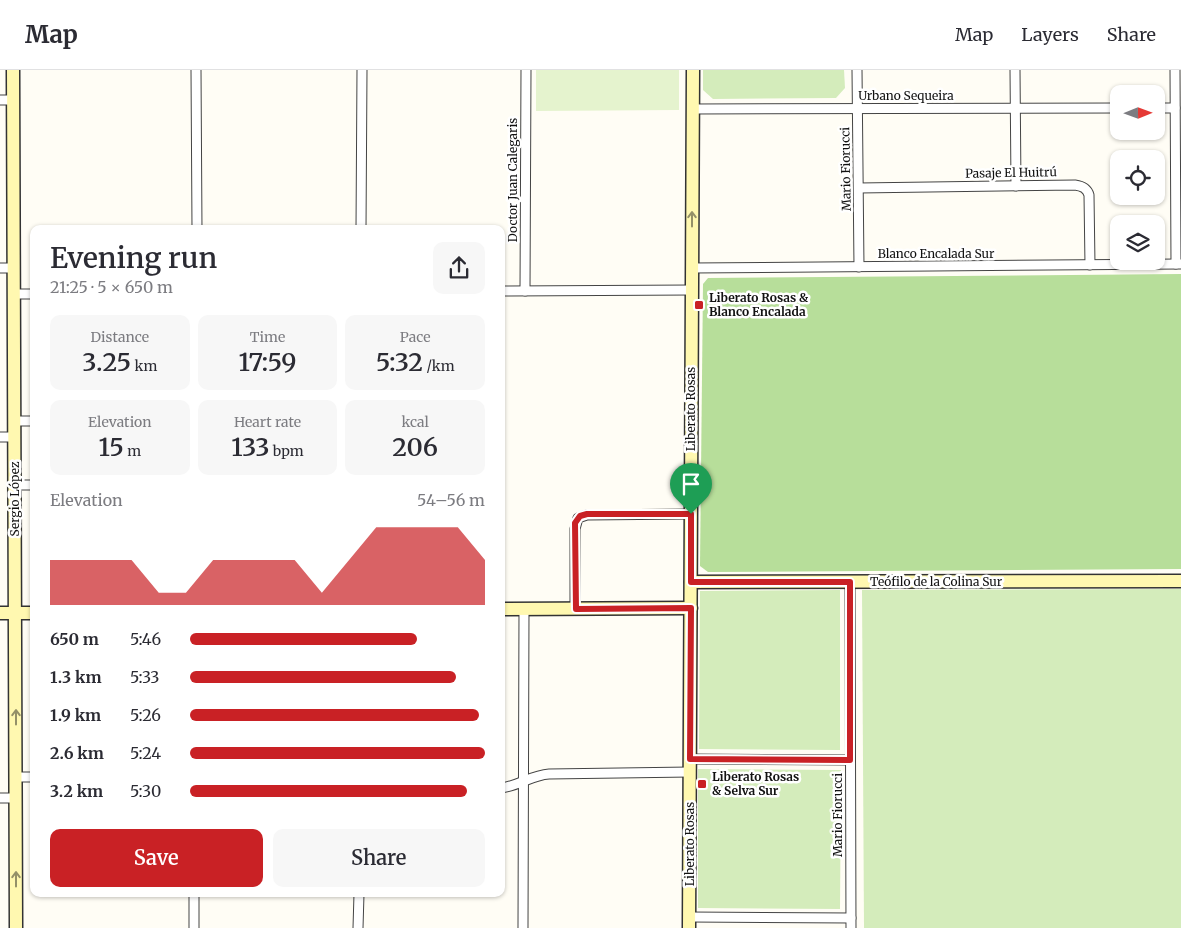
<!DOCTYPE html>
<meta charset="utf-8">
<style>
:root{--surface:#fff;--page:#f7f7f7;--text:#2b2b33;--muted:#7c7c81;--line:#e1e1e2;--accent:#c92125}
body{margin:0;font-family:Merriweather,serif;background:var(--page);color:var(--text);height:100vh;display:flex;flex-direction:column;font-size:19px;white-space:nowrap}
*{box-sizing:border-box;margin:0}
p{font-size:16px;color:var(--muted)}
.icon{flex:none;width:28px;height:28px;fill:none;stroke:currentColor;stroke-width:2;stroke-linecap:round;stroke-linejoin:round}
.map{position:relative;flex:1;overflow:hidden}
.sheet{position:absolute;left:30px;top:155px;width:475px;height:672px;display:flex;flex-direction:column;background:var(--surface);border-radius:10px;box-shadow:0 1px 4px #0004}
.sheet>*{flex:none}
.needle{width:32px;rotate:89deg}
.buttons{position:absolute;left:1110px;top:15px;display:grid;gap:10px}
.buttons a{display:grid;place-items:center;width:55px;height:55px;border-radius:10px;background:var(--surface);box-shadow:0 1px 4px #0004;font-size:25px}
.pin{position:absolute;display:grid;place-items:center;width:42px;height:42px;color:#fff;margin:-51px -21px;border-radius:50% 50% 50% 0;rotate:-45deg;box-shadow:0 0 5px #0007}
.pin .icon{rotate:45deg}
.round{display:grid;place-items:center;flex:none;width:52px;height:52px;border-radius:10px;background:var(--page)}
.headline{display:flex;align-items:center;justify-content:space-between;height:85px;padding:0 20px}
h1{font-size:28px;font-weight:600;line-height:38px}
.figures{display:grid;grid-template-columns:repeat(3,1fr);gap:8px;height:85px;padding:5px 20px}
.figures div{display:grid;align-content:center;border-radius:10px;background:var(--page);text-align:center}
.figures b{font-size:25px;font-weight:600}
.figures small{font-size:14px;font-weight:400}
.figures p{font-size:14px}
.chart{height:140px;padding:10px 20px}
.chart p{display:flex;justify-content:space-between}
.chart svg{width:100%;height:90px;margin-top:5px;fill:var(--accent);opacity:.7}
.primary-button{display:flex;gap:10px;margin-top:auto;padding:10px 20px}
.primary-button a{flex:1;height:58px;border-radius:10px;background:var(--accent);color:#fff;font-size:20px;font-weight:600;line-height:58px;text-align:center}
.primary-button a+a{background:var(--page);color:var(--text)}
ul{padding:0 20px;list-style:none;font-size:16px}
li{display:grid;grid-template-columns:80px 60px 1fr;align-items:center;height:38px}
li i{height:12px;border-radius:6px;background:var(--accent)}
header{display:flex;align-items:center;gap:30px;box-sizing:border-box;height:70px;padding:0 25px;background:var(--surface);border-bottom:1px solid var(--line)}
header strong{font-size:24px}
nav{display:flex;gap:28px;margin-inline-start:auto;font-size:18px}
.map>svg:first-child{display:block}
.green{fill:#d4ecbb}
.forest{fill:#b7de9a}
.pitch{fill:#e5f3ce}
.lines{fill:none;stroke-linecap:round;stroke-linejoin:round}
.street-casing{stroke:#444;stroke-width:11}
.secondary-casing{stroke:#333;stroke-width:15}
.street{stroke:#fff;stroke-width:9}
.secondary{stroke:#fff8b0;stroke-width:12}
.oneway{stroke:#949068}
.route-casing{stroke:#fff;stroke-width:10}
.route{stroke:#c92125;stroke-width:6}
.poi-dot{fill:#c92125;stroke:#fff;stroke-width:2}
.labels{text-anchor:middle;stroke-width:5;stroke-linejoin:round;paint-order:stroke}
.street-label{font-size:12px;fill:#111;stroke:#fff}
.poi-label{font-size:12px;font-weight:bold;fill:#111;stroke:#fff;text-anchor:start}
</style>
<header>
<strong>Map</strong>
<nav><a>Map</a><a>Layers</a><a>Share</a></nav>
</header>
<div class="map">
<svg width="1181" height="858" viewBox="0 0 1181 858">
<rect width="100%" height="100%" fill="#fffdf5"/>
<g class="green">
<polygon points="703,0 844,0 845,18 836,28 713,29 703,20"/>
<polygon points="1181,519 1181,858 864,858 862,520"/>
<polygon points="840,520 840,680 699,679 700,521"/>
<polygon points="698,699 841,700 840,839 698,838"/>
</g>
<polygon class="forest" points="1181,204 1181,499 708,502 700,496 703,214 708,208"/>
<polygon class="pitch" points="536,0 679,0 679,40 536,41"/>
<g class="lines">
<defs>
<g id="street">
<polyline points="196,0 197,159"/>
<polyline points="857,0 859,197"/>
<polyline points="1015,0 1016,116"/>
<polyline points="1175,0 1176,194"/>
<polyline points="0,30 13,30"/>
<polyline points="1156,38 1175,38"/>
<polyline points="693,39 1119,38"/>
<path d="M 859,118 L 1075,115 C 1082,116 1087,118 1089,125 L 1090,195"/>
<polyline points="361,159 362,0"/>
<polyline points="0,198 14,198"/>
<polyline points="692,198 1181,194"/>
<polyline points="501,221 692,220"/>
<polyline points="525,221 526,0"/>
<polyline points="14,224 34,224"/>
<polyline points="14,351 34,351"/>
<polyline points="0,367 15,367"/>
<polyline points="15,415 34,415"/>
<polyline points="850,512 851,858"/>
<polyline points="575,539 575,459 578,448 587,445 691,444"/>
<polyline points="690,689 850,690"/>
<polyline points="16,707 34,707"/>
<path d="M 501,718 C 518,716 532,705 549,704 L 690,702"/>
<polyline points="0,728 16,728"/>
<polyline points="689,847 851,848"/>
<polyline points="194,858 194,824"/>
<polyline points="358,858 359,824"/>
<polyline points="523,858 524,539"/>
</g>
<g id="secondary">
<polyline points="13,0 16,858"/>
<polyline points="691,512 1181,511"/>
<polyline points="501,539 691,538"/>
<polyline points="0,543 34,543"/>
<polyline points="689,858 693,0"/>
</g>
</defs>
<use href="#street" class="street-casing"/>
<use href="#secondary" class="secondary-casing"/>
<use href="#street" class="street"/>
<use href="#secondary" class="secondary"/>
</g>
<defs><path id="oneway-shaft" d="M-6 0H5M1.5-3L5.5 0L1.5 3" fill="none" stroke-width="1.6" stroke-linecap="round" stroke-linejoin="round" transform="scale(1.25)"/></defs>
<g class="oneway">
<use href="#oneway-shaft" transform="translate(692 149) rotate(-90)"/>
<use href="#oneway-shaft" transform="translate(16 647) rotate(-90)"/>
<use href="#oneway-shaft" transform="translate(16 809) rotate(-90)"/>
</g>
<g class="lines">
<defs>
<polygon id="route" points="587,444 691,444 691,512 850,512 850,690 690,689 691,538 576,539 575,453 580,446"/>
</defs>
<use href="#route" class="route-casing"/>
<use href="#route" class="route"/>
</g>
<g class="poi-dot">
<rect x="694" y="230" width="10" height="10" rx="2.5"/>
<rect x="697" y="709" width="10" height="10" rx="2.5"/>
</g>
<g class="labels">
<g class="street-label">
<text x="906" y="30">Urbano Sequeira</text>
<text transform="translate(846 99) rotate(-91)" y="4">Mario Fiorucci</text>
<text transform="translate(1011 103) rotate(-1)" y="4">Pasaje El Huitrú</text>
<text transform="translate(513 110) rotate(-90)" y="4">Doctor Juan Calegaris</text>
<text x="936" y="188">Blanco Encalada Sur</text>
<text transform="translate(691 339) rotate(-90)" y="4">Liberato Rosas</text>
<text transform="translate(15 429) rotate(-90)" y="4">Sergio López</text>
<text x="936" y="516">Teófilo de la Colina Sur</text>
<text transform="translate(838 745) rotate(-90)" y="4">Mario Fiorucci</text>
<text transform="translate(690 774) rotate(-90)" y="4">Liberato Rosas</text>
</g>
<g class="poi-label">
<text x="709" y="232">Liberato Rosas &amp;<tspan x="709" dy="14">Blanco Encalada</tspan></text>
<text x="712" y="711">Liberato Rosas<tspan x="712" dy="14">&amp; Selva Sur</tspan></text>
</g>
</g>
</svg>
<div class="buttons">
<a><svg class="needle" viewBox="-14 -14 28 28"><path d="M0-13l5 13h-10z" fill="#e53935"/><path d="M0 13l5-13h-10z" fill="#7c7c81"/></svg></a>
<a><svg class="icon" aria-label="locate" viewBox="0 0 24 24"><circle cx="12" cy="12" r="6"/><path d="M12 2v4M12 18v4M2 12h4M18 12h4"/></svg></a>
<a><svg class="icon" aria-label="layers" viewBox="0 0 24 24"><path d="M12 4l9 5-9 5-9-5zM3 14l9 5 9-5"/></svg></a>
</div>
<div class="pin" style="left:691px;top:444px;background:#1e9e55"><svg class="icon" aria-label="arrive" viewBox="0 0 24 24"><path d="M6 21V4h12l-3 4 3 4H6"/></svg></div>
<section class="sheet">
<div class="headline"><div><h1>Evening run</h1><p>21:25 · 5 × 650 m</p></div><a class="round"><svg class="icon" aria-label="share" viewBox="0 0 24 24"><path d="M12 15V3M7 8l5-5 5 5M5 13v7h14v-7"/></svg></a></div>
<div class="figures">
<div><p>Distance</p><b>3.25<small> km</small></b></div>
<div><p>Time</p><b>17:59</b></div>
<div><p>Pace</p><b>5:32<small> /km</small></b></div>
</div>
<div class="figures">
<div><p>Elevation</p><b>15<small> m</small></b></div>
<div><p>Heart rate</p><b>133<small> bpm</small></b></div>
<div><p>kcal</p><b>206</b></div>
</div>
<div class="chart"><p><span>Elevation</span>54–56 m</p>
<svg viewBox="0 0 160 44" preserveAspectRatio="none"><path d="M0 44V22L10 22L20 22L30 22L40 38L50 38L60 22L70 22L80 22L90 22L100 38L110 22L120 6L130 6L140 6L150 6L160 22V44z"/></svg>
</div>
<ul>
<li><b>650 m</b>5:46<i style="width:77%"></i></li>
<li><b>1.3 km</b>5:33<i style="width:90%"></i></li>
<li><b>1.9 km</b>5:26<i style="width:98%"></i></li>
<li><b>2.6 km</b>5:24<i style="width:100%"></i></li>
<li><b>3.2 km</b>5:30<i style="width:94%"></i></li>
</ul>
<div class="primary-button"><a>Save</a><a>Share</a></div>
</section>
</div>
